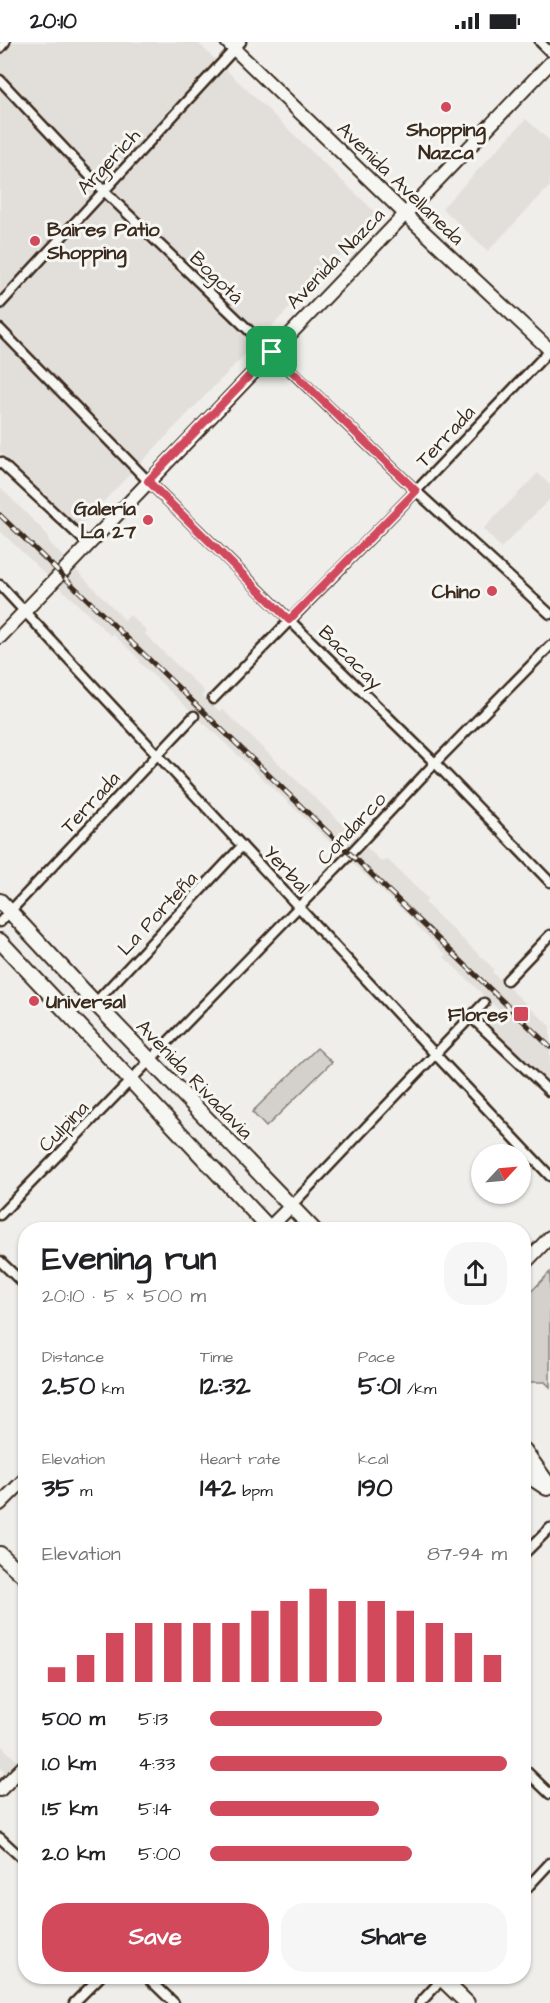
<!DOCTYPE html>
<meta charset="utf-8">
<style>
:root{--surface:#fff;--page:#f6f6f6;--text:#202124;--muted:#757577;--accent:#d1495b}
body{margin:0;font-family:"Architects Daughter",sans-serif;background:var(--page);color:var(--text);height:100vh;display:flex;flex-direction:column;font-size:22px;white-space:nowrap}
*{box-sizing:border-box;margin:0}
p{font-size:20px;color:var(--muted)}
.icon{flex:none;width:33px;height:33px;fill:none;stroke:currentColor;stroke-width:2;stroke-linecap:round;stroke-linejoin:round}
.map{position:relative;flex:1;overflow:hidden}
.panel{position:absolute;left:18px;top:1180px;width:513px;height:762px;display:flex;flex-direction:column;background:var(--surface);border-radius:24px;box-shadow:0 2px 4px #0004}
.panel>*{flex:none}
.needle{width:39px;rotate:64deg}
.fabs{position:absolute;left:471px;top:1102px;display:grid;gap:12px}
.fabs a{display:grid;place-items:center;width:60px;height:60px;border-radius:50%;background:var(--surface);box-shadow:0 2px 4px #0004;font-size:30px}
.pin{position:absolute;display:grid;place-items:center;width:51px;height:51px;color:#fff;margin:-26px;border-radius:12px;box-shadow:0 3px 9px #0006}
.round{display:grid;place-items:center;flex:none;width:63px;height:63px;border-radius:24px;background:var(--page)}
.overview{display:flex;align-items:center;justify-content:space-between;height:102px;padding:0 24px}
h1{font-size:33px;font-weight:700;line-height:45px}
.metrics{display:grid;grid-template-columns:repeat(3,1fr);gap:9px;height:102px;padding:6px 24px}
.metrics div{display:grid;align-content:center}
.metrics b{font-size:26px;font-weight:700}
.metrics small{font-size:16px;font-weight:400}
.metrics p{font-size:16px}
.chart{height:168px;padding:12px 24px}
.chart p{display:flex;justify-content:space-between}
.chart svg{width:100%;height:108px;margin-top:6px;stroke:var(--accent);stroke-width:6}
.action{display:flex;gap:12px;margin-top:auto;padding:12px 24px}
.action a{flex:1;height:69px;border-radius:24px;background:var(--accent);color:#fff;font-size:24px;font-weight:700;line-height:69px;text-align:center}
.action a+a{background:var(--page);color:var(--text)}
ul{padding:0 24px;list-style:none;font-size:20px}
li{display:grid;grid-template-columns:96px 72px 1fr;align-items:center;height:45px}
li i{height:15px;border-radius:8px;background:var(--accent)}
.status{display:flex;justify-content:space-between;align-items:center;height:42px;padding:0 30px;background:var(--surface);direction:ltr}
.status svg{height:16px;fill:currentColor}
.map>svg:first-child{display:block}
.built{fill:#e2dfdb}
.green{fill:#d4d1cc;stroke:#887e75;stroke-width:1.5}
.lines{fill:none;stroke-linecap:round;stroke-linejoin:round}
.street-casing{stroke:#3b2a1e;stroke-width:13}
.secondary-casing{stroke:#3b2a1e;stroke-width:16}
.primary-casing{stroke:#3b2a1e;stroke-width:18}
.street{stroke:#f6f6f2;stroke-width:8}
.secondary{stroke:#f6f6f2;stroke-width:12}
.primary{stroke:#f6f6f2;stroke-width:14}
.rail-casing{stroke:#3b2a1e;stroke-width:5}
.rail{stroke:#f6f6f2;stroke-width:3;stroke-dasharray:9;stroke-linecap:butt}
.route-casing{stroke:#fff;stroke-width:12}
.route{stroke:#d1495b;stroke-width:8}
.poi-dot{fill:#d1495b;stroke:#f6f6f2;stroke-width:2}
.labels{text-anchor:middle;stroke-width:6;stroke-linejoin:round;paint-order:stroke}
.poi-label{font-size:20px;font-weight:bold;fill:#3b2a1e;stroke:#f6f6f2;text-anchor:end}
.street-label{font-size:20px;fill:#3b2a1e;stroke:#f6f6f2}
</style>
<div class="status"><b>20:10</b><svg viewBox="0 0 49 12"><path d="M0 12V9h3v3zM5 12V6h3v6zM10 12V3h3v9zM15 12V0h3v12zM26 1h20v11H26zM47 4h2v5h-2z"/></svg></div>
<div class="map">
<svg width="550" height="1961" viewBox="0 0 550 1961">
<rect width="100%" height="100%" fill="#efeeea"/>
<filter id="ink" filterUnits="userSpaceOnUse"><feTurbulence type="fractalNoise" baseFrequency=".0167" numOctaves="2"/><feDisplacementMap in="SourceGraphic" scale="12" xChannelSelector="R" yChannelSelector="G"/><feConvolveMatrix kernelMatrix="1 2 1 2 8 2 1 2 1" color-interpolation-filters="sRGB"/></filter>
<g filter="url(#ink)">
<g class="built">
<polygon points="0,0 197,0 374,169 376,176 79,485 0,410"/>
<polygon points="526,77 550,99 550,144 488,209 442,166"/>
<polygon points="538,431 550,443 550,457 501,506 483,487"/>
<polygon points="0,445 47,492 49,500 125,578 130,573 147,589 145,592 205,650 202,653 219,669 222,667 382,820 387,817 428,857 425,861 494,927 492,930 550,984 550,1043 547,1040 545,1042 531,1028 533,1025 487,982 499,968 444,915 446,913 415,882 416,881 139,620 140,618 113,592 111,594 0,489"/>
<polygon points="0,1702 17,1719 6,1731 0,1725"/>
</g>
<g class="green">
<polygon points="317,1006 332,1020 266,1085 252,1070"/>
<polygon points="550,1230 550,1345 545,1340 524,1340 524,1257"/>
</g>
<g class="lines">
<defs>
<g id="street">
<polyline points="540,0 550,10"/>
<polyline points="0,6 5,0"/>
<polyline points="0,38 103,148 416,449 550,572"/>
<polyline points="0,262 241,0"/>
<polyline points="0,287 148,439 435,721 550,840"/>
<polyline points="0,420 89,503"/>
<polyline points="0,543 435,1012 550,1134"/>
<polyline points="213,657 416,449 550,308"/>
<polyline points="0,880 194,674"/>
<polyline points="507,938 550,893"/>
<polyline points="95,961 242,804"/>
<polyline points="471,975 550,1050"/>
<polyline points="291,1164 484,961"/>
<polyline points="0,1173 351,811 435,721 550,604"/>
<polyline points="0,1219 26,1244"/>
<polyline points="524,1512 550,1486"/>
<polyline points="524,1727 550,1752"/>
<polyline points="0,1796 26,1820"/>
<polyline points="524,1849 550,1821"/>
<polyline points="147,1935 174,1961"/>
<polyline points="74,1961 100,1935"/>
<polyline points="420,1961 444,1935"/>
</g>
<g id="secondary">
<polyline points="227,0 405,172 550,308"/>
<polyline points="0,595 550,21"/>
<polyline points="267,1188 291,1164"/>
<polyline points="524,1222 550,1195"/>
<polyline points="0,1462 26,1436"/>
<polyline points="0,1748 26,1722"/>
</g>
<g id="primary">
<polyline points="0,859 95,961 314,1188"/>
<polyline points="0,899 271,1188"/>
<polyline points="524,1408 550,1445"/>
<polyline points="524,1431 547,1446"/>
<polyline points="0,1512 26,1536"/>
<polyline points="440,1935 467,1961"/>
</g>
</defs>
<use href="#street" class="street-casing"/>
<use href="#secondary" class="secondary-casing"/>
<use href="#primary" class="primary-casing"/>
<use href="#street" class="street"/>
<use href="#secondary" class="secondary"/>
<use href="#primary" class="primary"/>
<defs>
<polyline id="rail" points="0,473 550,1005"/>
</defs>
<use href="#rail" class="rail-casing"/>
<use href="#rail" class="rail"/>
</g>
</g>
<g class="lines" filter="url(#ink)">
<defs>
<polygon id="route" points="272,310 416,449 289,578 148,439"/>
</defs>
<use href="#route" class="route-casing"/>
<use href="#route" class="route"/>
</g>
<g class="poi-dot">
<circle cx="446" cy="65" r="6"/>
<circle cx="35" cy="199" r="6"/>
<circle cx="148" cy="478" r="6"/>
<circle cx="492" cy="549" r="6"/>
<circle cx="34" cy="959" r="6"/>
<rect x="513" y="964" width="16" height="16" rx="3"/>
</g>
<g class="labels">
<g class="poi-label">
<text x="446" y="94" text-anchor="middle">Shopping<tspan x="446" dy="23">Nazca</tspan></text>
<text x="47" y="194" text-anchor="start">Baires Patio<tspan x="47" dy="23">Shopping</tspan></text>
<text x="136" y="473">Galería<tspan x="136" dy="23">La 27</tspan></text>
<text x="480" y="556">Chino</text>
<text x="46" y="966" text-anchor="start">Universal</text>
<text x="508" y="979">Flores</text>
</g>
<g class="street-label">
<text transform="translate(108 119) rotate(-47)" y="7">Argerich</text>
<text transform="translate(401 141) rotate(44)" y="7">Avenida Avellaneda</text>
<text transform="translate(335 216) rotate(-46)" y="7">Avenida Nazca</text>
<text transform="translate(217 235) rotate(44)" y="7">Bogotá</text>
<text transform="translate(445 394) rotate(-47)" y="7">Terrada</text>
<text transform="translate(351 615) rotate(45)" y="7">Bacacay</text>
<text transform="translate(90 760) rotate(-47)" y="7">Terrada</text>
<text transform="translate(351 786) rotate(-47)" y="7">Condarco</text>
<text transform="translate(287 827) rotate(47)" y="7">Yerbal</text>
<text transform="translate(157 871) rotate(-47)" y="7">La Porteña</text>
<text transform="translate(195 1037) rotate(46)" y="7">Avenida Rivadavia</text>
<text transform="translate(63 1084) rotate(-46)" y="7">Culpina</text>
</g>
</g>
</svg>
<div class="fabs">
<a><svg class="needle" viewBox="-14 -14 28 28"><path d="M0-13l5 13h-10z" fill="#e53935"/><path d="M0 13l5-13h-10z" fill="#757577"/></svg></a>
</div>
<div class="pin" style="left:272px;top:310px;background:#1e9e55"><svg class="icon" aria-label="arrive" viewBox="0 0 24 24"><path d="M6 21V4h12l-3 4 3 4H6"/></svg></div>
<section class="panel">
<div class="overview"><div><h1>Evening run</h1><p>20:10 · 5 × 500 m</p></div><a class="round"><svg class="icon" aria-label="share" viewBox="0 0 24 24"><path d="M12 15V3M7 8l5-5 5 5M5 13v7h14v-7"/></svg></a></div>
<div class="metrics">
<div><p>Distance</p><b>2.50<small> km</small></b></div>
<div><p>Time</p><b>12:32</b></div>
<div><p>Pace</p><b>5:01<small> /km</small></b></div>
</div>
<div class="metrics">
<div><p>Elevation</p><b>35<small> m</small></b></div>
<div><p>Heart rate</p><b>142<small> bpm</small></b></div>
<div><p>kcal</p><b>190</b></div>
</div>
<div class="chart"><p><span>Elevation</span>87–94 m</p>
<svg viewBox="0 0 160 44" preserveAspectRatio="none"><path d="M5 44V38M15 44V33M25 44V24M35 44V20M45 44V20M55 44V20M65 44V20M75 44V15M85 44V11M95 44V6M105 44V11M115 44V11M125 44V15M135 44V20M145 44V24M155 44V33"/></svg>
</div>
<ul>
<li><b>500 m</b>5:13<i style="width:58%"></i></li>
<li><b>1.0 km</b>4:33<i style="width:100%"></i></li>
<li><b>1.5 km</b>5:14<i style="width:57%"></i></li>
<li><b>2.0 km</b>5:00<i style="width:68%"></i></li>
</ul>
<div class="action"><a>Save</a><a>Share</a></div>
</section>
</div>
